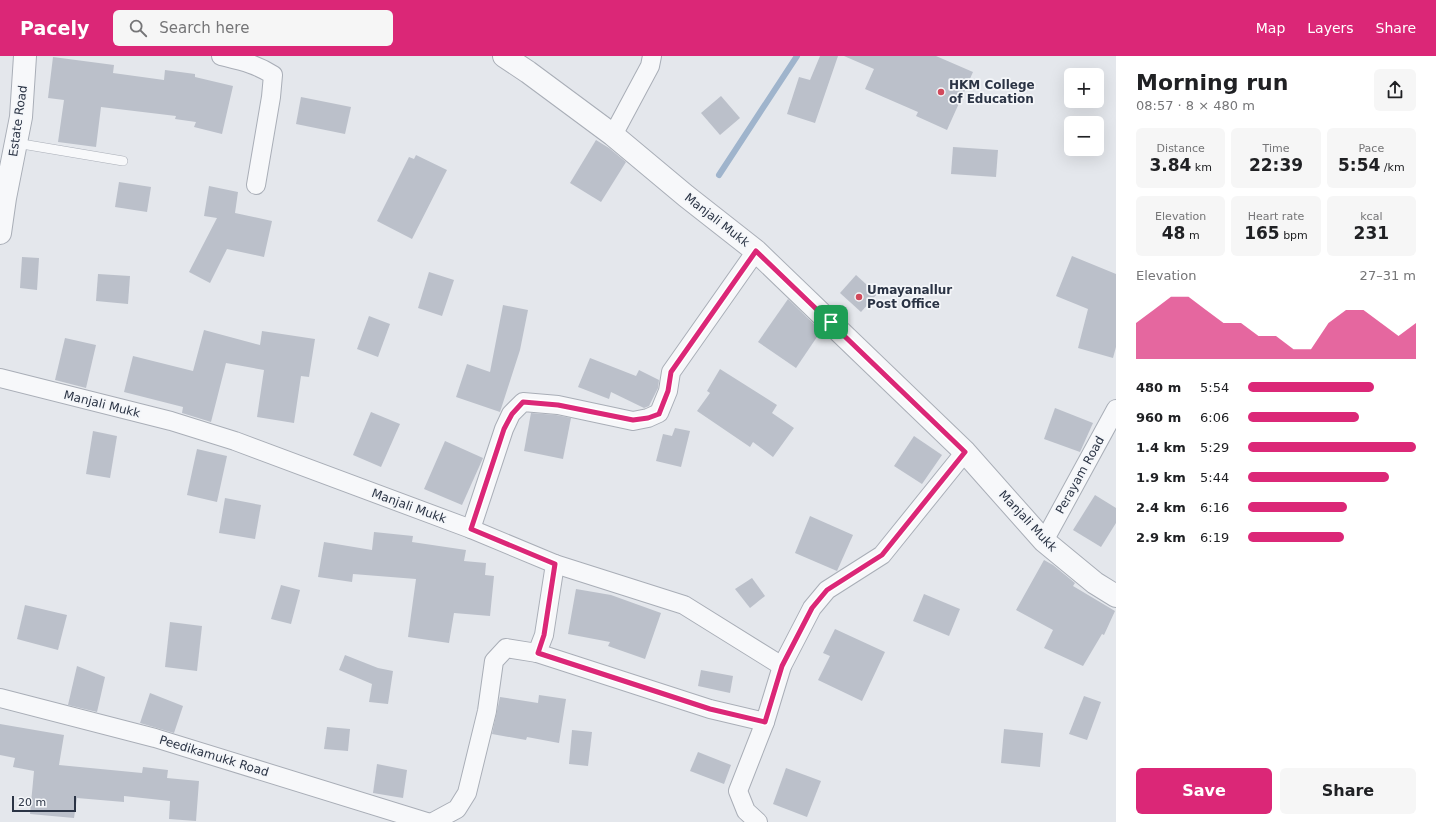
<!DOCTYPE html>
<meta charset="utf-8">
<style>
:root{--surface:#fff;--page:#f6f6f6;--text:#202124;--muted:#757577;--accent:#db2777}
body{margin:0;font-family:"DejaVu Sans",sans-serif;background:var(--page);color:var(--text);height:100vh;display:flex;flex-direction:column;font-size:15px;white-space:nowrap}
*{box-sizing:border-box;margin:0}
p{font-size:13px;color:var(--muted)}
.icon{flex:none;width:22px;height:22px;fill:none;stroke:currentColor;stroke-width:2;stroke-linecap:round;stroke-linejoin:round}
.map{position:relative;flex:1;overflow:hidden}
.panel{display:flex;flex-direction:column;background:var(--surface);width:320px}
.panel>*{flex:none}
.controls{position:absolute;left:1064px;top:12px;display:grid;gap:8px}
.controls a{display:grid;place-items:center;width:40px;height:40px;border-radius:6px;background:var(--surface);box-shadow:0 4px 16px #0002;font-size:20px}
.scale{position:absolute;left:12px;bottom:10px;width:64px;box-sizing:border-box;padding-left:4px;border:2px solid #2b3445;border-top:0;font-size:11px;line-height:14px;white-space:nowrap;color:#2b3445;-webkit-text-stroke:3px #f4f6f9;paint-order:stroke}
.pin{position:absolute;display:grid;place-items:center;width:34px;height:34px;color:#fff;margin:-17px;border-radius:8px;box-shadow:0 2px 6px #0006}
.round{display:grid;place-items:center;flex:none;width:42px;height:42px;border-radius:6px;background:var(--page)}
.head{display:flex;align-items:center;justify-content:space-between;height:68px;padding:0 20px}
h1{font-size:22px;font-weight:700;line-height:30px}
.metrics{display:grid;grid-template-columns:repeat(3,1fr);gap:6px;height:68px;padding:4px 20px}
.metrics div{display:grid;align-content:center;border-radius:6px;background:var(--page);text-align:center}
.metrics b{font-size:17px;font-weight:700}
.metrics small{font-size:11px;font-weight:400}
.metrics p{font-size:11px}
.chart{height:112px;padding:8px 20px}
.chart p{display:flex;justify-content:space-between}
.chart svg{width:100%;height:72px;margin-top:4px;fill:var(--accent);opacity:.7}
.button{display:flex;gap:8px;margin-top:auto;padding:8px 20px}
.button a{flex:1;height:46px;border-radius:6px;background:var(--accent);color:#fff;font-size:16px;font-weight:700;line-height:46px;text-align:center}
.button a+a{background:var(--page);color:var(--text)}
ul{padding:0 20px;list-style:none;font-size:13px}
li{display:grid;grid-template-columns:64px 48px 1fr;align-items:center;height:30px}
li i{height:10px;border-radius:5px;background:var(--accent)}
header{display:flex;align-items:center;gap:24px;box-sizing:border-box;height:56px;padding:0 20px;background:var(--accent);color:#fff}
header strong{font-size:19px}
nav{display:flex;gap:22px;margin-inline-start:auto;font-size:14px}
.search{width:280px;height:36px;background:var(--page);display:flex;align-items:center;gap:10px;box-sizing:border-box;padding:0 14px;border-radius:6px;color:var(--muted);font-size:15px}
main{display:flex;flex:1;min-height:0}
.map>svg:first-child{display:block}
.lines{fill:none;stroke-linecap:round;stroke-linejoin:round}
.stream{stroke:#9fb4cc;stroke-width:6}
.building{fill:#bbc0ca}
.service-casing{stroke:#a9aeb7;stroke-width:10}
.minor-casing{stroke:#a9aeb7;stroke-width:20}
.tertiary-casing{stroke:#a9aeb7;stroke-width:24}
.service{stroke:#f7f8fa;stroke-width:9}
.minor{stroke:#f7f8fa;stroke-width:18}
.tertiary{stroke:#f7f8fa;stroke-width:22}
.route-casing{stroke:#fff;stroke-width:8}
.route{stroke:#db2777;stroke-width:5}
.poi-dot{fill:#d1495b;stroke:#f4f6f9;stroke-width:1.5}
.labels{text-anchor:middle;stroke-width:3.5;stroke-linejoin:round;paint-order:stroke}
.poi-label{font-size:12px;font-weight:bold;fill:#2b3445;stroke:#f4f6f9;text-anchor:start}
.street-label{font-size:12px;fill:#2b3445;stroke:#f4f6f9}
</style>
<header>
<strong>Pacely</strong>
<div class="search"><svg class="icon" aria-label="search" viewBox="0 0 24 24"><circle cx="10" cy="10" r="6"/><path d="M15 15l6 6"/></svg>Search here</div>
<nav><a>Map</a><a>Layers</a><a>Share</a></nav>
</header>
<main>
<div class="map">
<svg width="1116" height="766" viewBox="0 0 1116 766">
<rect width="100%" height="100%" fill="#e4e7ec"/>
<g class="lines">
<polyline class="stream" points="719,119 797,0"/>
</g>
<g class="building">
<polygon points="820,0 838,0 815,67 787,58 799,21 810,24"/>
<polygon points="844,0 936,0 973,16 947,74 916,60 918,56 865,33 874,13"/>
<polygon points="53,1 114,9 113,17 164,24 165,14 195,18 195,21 233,30 222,78 194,71 196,66 175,63 176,60 101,51 96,91 58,86 64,44 48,42"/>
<polygon points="721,40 740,62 720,79 701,57"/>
<polygon points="301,41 351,51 345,78 296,68"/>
<polygon points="596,84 609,92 626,106 601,146 570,127"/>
<polygon points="953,91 998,94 996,121 951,118"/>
<polygon points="416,99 447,114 412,183 377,165 409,101 414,103"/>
<polygon points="119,126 151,131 147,156 115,151"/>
<polygon points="209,130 238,136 235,157 272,165 264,201 227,193 210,227 189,216 217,162 204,160"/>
<polygon points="1072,200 1116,218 1116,291 1113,302 1078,292 1088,253 1056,240"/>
<polygon points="22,201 39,202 37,234 20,232"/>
<polygon points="429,216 454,224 442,260 418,252"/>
<polygon points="98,218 130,220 128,248 96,245"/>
<polygon points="856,219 877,238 861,256 840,237"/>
<polygon points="788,243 821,275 796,312 758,286"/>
<polygon points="503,249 528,254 520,294 500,356 456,341 467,308 490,316"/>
<polygon points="369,260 390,268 378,301 357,293"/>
<polygon points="204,274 260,289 262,275 315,283 309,321 301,320 294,367 257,361 264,314 226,307 211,366 182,357 183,351 124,336 133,300 193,315"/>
<polygon points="65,282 96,289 86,332 55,324"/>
<polygon points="590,302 636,320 639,314 659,324 658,332 649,350 644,352 611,336 609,343 578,331"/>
<polygon points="720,313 777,349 772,357 794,372 773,401 753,386 750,391 697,355 710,337 707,335"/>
<polygon points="1055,352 1093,367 1080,396 1044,383"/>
<polygon points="371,356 400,368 381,411 353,399"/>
<polygon points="531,357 556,359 571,362 563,403 524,395"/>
<polygon points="675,372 690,375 681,411 656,405 663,378 672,380"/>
<polygon points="93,375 117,380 110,422 86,418"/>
<polygon points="914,380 942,399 922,428 894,410"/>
<polygon points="445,385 483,402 462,449 424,433"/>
<polygon points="197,393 227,400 217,446 187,439"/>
<polygon points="1095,439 1116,452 1116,467 1101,491 1073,474"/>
<polygon points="225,442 261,449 255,483 219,477"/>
<polygon points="810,460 853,479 837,515 795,497"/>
<polygon points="374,476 413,480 412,486 466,494 464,505 486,507 485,519 494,520 490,560 454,557 449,587 408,581 416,523 353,518 352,526 318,521 324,486 372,494"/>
<polygon points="1044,504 1053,509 1075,527 1073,530 1115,555 1104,579 1102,578 1083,610 1044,592 1053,574 1016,554"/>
<polygon points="752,522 765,540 750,552 735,533"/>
<polygon points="281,529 300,534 291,568 271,563"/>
<polygon points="576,533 611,539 661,557 645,603 608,590 610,586 568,578"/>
<polygon points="924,538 960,553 949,580 913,565"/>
<polygon points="25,549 67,559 58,594 17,583"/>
<polygon points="170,566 202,570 197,615 165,611"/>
<polygon points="835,573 885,596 862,645 818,624 830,600 823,597"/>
<polygon points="345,599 378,612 393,615 388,648 369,646 372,628 339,614"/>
<polygon points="77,610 105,621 97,656 68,649"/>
<polygon points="701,614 733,620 730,637 698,630"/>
<polygon points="150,637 183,650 174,677 140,667"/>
<polygon points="539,639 566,643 559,687 527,681 526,684 492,678 500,641 538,647"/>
<polygon points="1084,640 1101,646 1087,684 1069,678"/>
<polygon points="0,668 64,679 59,709 142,717 143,711 168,714 167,722 199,725 196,765 169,763 170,745 124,740 124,746 77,742 74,762 30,758 34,715 13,711 15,702 0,699"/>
<polygon points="327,671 350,673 348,695 324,693"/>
<polygon points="1004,673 1043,677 1040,711 1001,707"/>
<polygon points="572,674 592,676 588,710 569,708"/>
<polygon points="698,696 731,709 724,728 690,715"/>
<polygon points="377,708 407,714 403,742 373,737"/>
<polygon points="786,712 821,725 807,761 773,748"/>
</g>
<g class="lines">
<defs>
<polyline id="service" points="16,87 123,105"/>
<g id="minor">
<path d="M 221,0 C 241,5 256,8 273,19 L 271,41 L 256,129"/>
<polyline points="613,79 650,10 652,0"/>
<polyline points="0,322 171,365 235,385 471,473 555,508 544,579 537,597"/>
<polyline points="471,473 504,373 511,358 523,346 558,349 633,365 648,362 659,357 668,335 671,316 756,195"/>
<polyline points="1044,485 1116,353"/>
<polyline points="555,508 684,549 782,610"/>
<polyline points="0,642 155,682 427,766"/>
<polyline points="433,766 457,753 467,737 487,655 494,605 506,592 537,597 710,653 765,666"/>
<polyline points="758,766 746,755 738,735 765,666 782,610 812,552 827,534 882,499 965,396"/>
</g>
<g id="tertiary">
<polyline points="504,0 528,16 613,79 686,140 756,195 965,396 1044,485 1095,527 1116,540"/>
<polyline points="0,177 5,142 21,61 25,0"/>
</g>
</defs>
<use href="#service" class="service-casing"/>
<use href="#minor" class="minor-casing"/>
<use href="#tertiary" class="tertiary-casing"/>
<use href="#service" class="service"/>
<use href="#minor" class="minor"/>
<use href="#tertiary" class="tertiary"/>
</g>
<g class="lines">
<defs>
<polygon id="route" points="756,195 965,396 882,499 827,534 812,552 782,610 765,666 710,653 538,597 544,579 555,508 471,473 504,373 512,358 523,346 558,349 633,364 648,362 659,358 668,335 671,316"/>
</defs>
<use href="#route" class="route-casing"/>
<use href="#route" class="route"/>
</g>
<g class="poi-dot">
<circle cx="941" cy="36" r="4"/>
<circle cx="859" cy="241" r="4"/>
</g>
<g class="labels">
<g class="poi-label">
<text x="949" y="33">HKM College<tspan x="949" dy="14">of Education</tspan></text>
<text x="867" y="238">Umayanallur<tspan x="867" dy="14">Post Office</tspan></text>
</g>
<g class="street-label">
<text transform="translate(18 65) rotate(-82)" y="4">Estate Road</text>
<text transform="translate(717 164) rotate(38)" y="4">Manjali Mukk</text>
<text transform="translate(102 348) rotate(14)" y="4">Manjali Mukk</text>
<text transform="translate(1080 419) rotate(-61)" y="4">Perayam Road</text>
<text transform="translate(409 450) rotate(20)" y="4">Manjali Mukk</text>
<text transform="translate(1028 465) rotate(47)" y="4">Manjali Mukk</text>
<text transform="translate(214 700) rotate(17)" y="4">Peedikamukk Road</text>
</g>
</g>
</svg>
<div class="controls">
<a>+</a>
<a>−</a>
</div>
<div class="scale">20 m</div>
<div class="pin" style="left:831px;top:266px;background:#1e9e55"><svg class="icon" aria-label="arrive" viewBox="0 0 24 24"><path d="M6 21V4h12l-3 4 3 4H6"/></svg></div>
</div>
<section class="panel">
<div class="head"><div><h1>Morning run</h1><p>08:57 · 8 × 480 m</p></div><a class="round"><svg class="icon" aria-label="share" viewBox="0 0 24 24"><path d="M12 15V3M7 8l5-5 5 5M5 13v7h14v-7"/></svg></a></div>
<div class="metrics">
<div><p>Distance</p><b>3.84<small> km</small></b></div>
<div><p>Time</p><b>22:39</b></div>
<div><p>Pace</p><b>5:54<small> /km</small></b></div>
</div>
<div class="metrics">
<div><p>Elevation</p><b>48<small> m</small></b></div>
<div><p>Heart rate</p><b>165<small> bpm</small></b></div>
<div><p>kcal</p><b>231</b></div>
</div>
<div class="chart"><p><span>Elevation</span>27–31 m</p>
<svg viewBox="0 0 160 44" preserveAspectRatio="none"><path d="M0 44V22L10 14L20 6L30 6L40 14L50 22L60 22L70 30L80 30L90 38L100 38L110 22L120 14L130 14L140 22L150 30L160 22V44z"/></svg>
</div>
<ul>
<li><b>480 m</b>5:54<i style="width:75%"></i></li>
<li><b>960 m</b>6:06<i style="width:66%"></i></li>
<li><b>1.4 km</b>5:29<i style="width:100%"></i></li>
<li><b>1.9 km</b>5:44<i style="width:84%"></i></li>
<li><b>2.4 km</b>6:16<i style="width:59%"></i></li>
<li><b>2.9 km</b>6:19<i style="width:57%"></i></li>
</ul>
<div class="button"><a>Save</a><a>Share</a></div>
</section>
</main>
